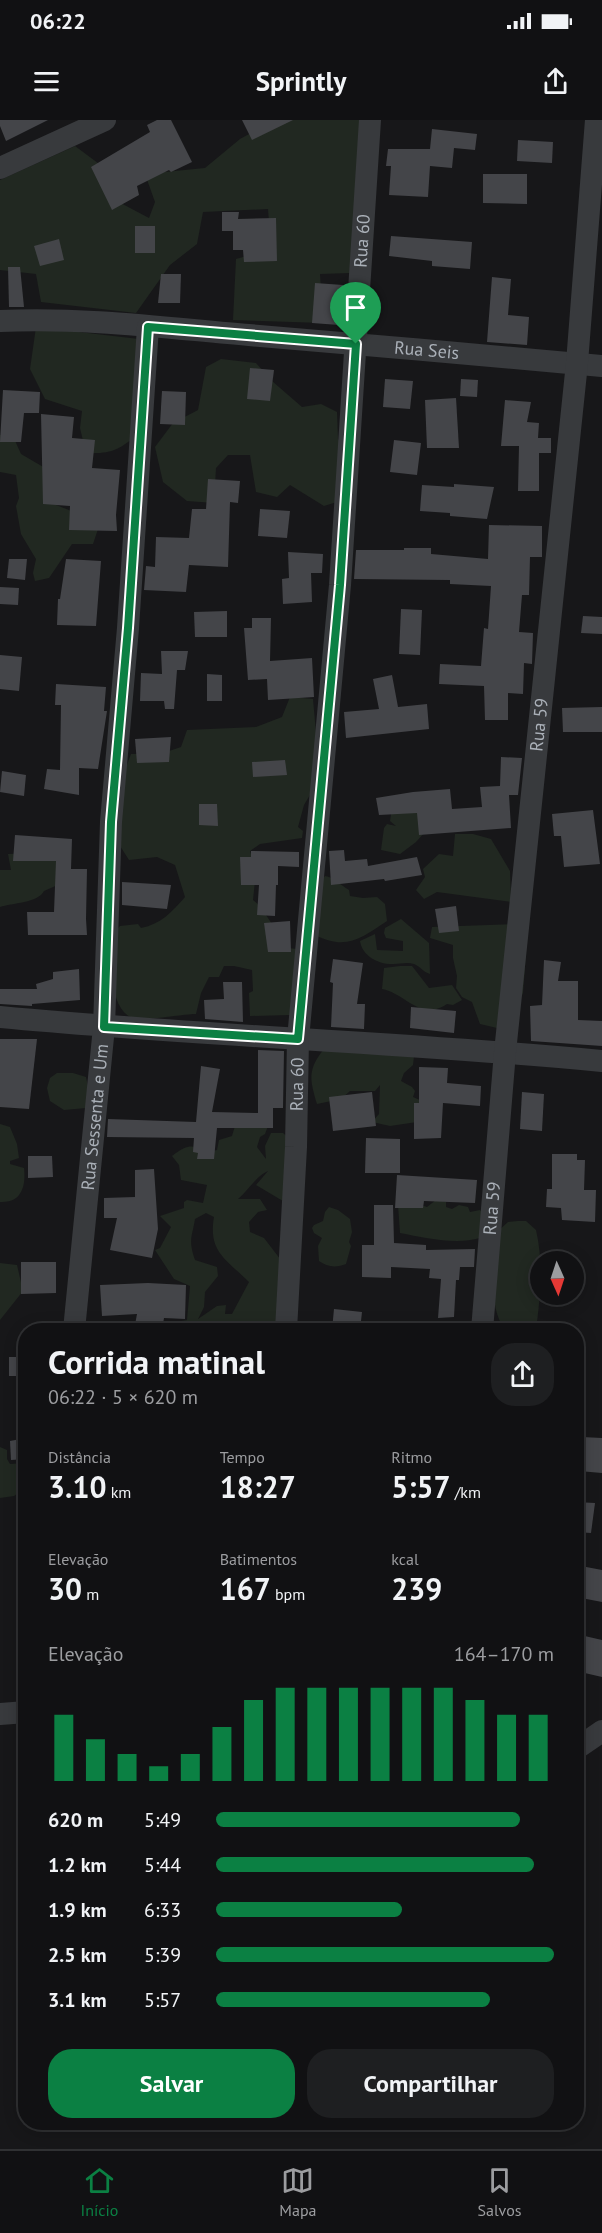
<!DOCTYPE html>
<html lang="pt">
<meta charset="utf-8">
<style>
:root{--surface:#111113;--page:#1e1f21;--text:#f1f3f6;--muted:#9c9da0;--line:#303133;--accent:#0b8043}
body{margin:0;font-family:"PT Sans",sans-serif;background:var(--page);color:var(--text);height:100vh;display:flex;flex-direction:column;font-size:22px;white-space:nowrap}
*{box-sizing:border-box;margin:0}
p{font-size:20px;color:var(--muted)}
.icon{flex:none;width:33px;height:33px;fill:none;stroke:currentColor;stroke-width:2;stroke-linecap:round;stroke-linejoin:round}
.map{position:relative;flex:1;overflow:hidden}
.details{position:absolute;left:18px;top:1203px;width:566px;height:807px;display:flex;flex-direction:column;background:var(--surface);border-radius:24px;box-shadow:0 3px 15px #0003,0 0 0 2px var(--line)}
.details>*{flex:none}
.needle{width:39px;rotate:177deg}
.fabs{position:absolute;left:530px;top:1131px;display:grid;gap:12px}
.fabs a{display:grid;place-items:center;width:54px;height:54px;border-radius:50%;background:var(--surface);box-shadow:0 3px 15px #0003,0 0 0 2px var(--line);font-size:30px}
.pin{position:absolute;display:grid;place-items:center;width:51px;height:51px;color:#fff;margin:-62px -26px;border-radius:50% 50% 50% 0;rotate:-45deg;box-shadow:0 0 6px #0007}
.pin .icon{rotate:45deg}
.round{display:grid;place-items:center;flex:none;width:63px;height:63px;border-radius:24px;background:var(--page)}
.headline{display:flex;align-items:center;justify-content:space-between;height:102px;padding:0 30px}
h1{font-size:33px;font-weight:700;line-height:45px}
.metrics{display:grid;grid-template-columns:repeat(3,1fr);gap:9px;height:102px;padding:6px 30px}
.metrics div{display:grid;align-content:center}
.metrics b{font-size:30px;font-weight:700}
.metrics small{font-size:16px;font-weight:400}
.metrics p{font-size:16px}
.chart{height:168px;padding:12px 30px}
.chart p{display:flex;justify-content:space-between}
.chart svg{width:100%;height:108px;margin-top:6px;stroke:var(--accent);stroke-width:6}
.button{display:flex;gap:12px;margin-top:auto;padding:12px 30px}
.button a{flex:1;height:69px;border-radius:24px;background:var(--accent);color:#fff;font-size:24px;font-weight:700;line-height:69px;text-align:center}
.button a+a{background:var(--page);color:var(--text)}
ul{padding:0 30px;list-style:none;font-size:20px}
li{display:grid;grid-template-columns:96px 72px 1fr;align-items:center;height:45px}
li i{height:15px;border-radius:8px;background:var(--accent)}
.status{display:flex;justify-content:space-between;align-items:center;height:42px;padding:0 30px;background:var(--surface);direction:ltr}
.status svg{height:16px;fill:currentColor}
header{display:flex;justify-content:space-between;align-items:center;height:78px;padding:0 30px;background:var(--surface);font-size:27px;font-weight:700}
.tab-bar{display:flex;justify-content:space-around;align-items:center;height:84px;border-top:2px solid var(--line);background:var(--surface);font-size:16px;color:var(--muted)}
.tab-bar a{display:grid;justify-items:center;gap:3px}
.tab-bar .active{color:var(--accent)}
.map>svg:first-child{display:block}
.green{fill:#212821;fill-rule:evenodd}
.building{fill:#444549}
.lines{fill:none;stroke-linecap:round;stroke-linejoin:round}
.street{stroke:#383a3d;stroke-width:22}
.route-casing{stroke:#fff;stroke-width:12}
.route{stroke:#0b8043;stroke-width:8}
.labels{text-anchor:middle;stroke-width:4.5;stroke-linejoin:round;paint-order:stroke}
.street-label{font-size:18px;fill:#aab0b8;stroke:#121214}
</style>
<div class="status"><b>06:22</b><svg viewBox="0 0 49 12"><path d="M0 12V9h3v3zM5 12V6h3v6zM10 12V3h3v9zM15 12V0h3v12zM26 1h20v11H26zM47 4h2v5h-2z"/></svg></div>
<header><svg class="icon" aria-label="menu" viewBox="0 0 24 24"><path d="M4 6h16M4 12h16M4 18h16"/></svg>Sprintly<svg class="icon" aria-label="share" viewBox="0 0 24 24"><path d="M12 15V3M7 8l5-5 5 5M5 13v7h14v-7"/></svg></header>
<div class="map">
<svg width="602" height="2029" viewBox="0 0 602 2029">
<rect width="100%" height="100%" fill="#171719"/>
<g class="green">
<polygon points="271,0 363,0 350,153 320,154 323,203 233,200 236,139 271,129 268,89 203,92 197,124 170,145 136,193 41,182 36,154 0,150 0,60 75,26 114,55 115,80 149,98 155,82 145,54 205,48 240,19 271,2"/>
<path d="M 36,207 L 139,219 L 138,314 C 119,330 112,334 86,333 L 80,308 L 82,291 L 45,279 L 30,249 Z"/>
<polygon points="221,239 256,243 272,261 302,287 321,284 337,292 338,319 353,344 340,381 324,386 290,365 277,377 256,372 250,335 228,335 216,348 214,383 187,381 163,362 155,327 173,303 198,290 206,247"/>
<polygon points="12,314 21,334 45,348 46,381 84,396 99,406 93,424 72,424 49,458 35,461 33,453 36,439 21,414 16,386 19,378 16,355 0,352 0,315"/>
<path d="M 290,577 L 313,579 L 320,658 L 304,685 L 298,707 L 303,711 L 302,718 L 260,724 L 250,731 L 256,751 L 253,780 L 260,786 L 288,828 L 297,829 L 290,895 L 250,896 L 249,873 L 253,871 L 252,850 L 234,846 L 224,846 L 219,857 L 209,857 L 201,873 L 196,894 C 184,894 143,901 135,899 C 107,891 112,838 111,815 L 120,806 L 138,804 L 141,808 C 161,804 172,792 185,777 L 175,745 L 157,737 L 129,740 L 115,718 L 125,650 L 131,634 L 160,634 L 181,627 L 187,610 L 256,607 L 282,597 Z"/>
<polygon points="392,688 421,693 424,713 416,722 400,734 381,730 384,708 387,704 396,706 390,701"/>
<polygon points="455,714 473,714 491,719 510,751 511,782 437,772 424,779 416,770 425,757 423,749 439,734 453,736"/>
<path d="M 57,732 L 60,764 L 44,771 C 38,783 12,783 0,787 L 0,750 L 11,750 L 8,734 Z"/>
<path d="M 325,756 C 334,757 340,765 349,770 L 350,776 L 363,778 L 377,777 L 385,784 L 387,801 C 361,818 347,831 315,815 L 319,764 Z"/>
<path d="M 401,799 L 429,823 L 430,854 C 423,852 420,846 414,844 C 407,842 400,844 394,844 C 379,845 362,836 360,821 L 375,814 L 377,830 L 403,831 L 403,821 L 386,818 L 384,813 L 385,808 Z"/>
<polygon points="516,804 528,807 523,873 518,885 497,908 480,904 472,882 462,877 456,868 457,856 453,838 453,825 430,818 432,807"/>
<path d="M 400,846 L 412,846 L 429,868 L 452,865 L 462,880 L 453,885 L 447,884 C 420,902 407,874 382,869 L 384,848 Z"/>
<path d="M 324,929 L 414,936 L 413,945 L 404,953 L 401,961 L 412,967 L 415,971 L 413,977 L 422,981 L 417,1002 L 390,1006 L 372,1002 L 379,994 L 380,965 L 375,971 L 350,971 L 341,979 L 317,984 C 310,960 307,950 324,929 Z"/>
<polygon points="57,953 73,953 86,957 89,972 86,988 64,990 50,981 47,968 50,958"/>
<path d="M 0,1004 L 10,1007 L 17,1024 L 19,1038 L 10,1041 L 10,1044 L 24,1048 C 26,1066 22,1083 0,1082 Z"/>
<path d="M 235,1006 L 268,1006 L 265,1014 L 260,1017 L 257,1027 L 266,1039 L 265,1026 L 271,1013 L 283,1013 L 292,1021 L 293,1087 L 256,1065 L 268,1051 C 256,1056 248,1071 238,1079 L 260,1079 L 267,1090 L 258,1092 L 249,1102 L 250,1112 L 264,1118 L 284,1144 L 281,1210 L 166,1210 L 169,1203 L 187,1200 L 190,1166 L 174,1159 L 155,1130 L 160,1128 L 171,1107 L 160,1096 L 184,1088 L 184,1082 L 187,1080 L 203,1083 L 207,1065 L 181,1060 L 179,1045 L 172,1036 C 198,1015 196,1036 217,1030 L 219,1020 L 232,1016 ZM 206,1093 L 214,1097 C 208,1132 226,1139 249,1162 L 232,1194 L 225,1194 L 226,1185 L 217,1186 L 198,1199 L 204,1187 L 205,1172 L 218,1156 L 217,1147 L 195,1140 C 188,1119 192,1118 195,1099 Z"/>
<path d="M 436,1080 L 446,1082 L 446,1087 L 452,1089 L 459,1085 L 468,1087 L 470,1092 L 480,1090 L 485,1096 L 480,1118 C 456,1125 425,1118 400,1113 L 398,1085 L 412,1082 L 427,1087 Z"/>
<path d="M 329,1087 L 338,1090 L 350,1099 L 352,1112 L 349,1122 L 351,1126 L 346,1144 C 336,1148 327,1147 319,1141 L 318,1126 L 322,1118 L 314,1113 L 312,1108 L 314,1105 L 323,1101 L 325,1092 Z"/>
<path d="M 518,1101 L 526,1101 L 536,1110 C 543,1140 541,1171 537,1202 L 523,1210 L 505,1210 C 487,1186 494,1140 497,1112 L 508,1102 Z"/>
<polygon points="0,1143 17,1145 23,1171 0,1200"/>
<polygon points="0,1327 7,1330 7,1339 10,1344 25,1343 25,1368 14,1376 0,1378"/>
</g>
<g class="building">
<polygon points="0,0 48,0 6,21 0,6"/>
<polygon points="157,0 171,0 192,42 171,52 169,50 137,66 139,75 112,90 91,47 150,12 147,5"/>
<polygon points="242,0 293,0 252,20"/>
<polygon points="432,9 477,14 475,30 454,28 452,48 430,46 428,77 389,75 391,46 386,46 388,29 430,29"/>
<polygon points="518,20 553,22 552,43 517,41"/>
<polygon points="483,54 527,54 527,84 483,83"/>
<polygon points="222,92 239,92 238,99 276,98 277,141 244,142 243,130 233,130 233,111 222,111"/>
<rect x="135" y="106" width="20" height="27"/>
<polygon points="391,116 472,122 470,149 432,146 432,141 389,136"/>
<polygon points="59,119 64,140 40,146 34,126"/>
<polygon points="8,147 20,147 24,187 9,187"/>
<polygon points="161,154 181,154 180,183 158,183"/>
<polygon points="492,157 511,159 508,195 529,197 527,225 487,222"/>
<polygon points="315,163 343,165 339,205 312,203"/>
<polygon points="250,248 274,250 270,281 247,279"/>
<polygon points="385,259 413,261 410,289 383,287"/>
<polygon points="461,259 478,260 477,277 460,276"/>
<polygon points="3,270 40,272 39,293 24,293 21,322 0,322"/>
<polygon points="162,271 186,272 185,305 160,304"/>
<polygon points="456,278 459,328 427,328 425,280"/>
<polygon points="505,280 531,282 527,302 539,303 538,318 551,318 551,333 539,333 539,371 518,371 519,326 501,326"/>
<polygon points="41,294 74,297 72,318 95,320 92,348 120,350 116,395 117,411 69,410 70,386 43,384"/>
<polygon points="394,320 421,323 417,355 390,352"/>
<polygon points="208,359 240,361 238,383 230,382 228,447 189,445 186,472 144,470 146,446 155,447 156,417 189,418 192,389 206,389"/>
<polygon points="454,364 494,367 487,399 450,396 450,393 420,391 422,365 454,367"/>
<polygon points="260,389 290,391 287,418 258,416"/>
<polygon points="489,405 542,406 542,437 530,437 529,475 522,475 519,512 533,513 532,544 524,543 523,574 508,573 508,600 485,600 484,566 439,564 440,544 481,546 484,508 488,509 491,466 450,464 450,460 354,459 356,430 404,430 404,428 431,428 431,434 488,439"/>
<polygon points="288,432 323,434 322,453 311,453 312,482 283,484 282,459 289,458"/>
<polygon points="9,439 27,439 25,460 7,458"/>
<polygon points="66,439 101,441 96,506 57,505 58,479 60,479"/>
<polygon points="0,467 19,468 18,485 0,484"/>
<polygon points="401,489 422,490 420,535 399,534"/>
<polygon points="227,491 227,517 195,517 194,492"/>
<polygon points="583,496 602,497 602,514 581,513"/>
<polygon points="252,498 271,498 270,541 312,538 314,577 268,580 267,559 248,560 244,508 252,508"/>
<polygon points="161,531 188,531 185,550 177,550 174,589 165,589 164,581 140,581 141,553 162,554"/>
<polygon points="0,535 22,537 19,571 0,569"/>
<polygon points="207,554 222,555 222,581 207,581"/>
<polygon points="392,555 398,587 427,584 429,609 346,618 344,592 379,589 373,559"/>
<polygon points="56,564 106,567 104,591 107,591 98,649 79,648 79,675 44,669 47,649 60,650 61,585 55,585"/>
<polygon points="602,587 602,612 563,612 562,588"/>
<polygon points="171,617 169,642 137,643 135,619"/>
<polygon points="501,637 522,638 518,675 509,675 511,708 419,715 417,693 379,695 376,678 413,672 450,669 452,689 482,687 480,667 500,666"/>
<polygon points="285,640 287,655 253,657 252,642"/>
<polygon points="2,651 26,655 24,676 0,672"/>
<polygon points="199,684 217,684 218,706 199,705"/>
<polygon points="593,690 600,744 564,747 561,716 554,716 552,694"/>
<polygon points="15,715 72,719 71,749 87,749 86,799 87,815 28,815 27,792 54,792 56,741 13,741"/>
<polygon points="344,730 345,741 367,739 368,746 417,737 422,755 385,761 384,759 331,765 329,731"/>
<polygon points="251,731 299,732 299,747 278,746 278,765 276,765 275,796 257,795 259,765 241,765 240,737 251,737"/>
<polygon points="122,762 171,765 167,789 122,785"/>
<polygon points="456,786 459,811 439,813 435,789"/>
<polygon points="290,801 291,832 268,832 264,803"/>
<polygon points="333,839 363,843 357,884 365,884 364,909 331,907 333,863 330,862"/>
<polygon points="544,840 561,842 558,861 578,861 578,900 602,901 602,926 531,921 530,886 542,885"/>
<polygon points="79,849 80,880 32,884 32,886 0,884 0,869 37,869 36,864 53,859 53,852"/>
<polygon points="223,862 242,862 243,902 205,899 204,880 224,879"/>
<polygon points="411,887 456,891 454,913 410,908"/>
<polygon points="0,919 37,919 29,989 0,987"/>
<polygon points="258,930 284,931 283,988 273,988 273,1008 217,1008 214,1039 197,1039 198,1033 193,1032 194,1018 107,1017 108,999 196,1002 201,946 220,949 212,992 258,993"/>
<polygon points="419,947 448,948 447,963 481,966 480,986 443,983 441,1018 414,1019 414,983 419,983"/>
<polygon points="372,972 376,1006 333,1011 329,977"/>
<polygon points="522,972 544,974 542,1011 520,1009"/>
<polygon points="366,1018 400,1019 400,1053 365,1053"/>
<polygon points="552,1034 577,1034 577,1040 585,1040 584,1070 596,1070 595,1102 562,1100 561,1088 546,1087 547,1069 552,1069"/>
<polygon points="28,1036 52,1036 53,1057 28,1058"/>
<polygon points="154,1049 158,1109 152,1138 110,1130 117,1098 104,1098 104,1078 135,1077 135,1050"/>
<polygon points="397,1055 477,1060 475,1083 424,1081 423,1088 395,1088"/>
<polygon points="374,1085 393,1085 394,1123 426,1125 426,1130 475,1129 474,1147 460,1147 459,1160 456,1160 454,1197 438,1198 441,1159 429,1158 430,1149 391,1147 391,1158 362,1157 362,1125 374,1125"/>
<polygon points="21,1142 56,1142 56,1173 21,1174"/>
<polygon points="148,1163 186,1165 185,1199 164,1198 162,1210 134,1210 137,1194 102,1196 100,1165"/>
<polygon points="334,1189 362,1192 360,1210 332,1210"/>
<rect x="9" y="1237" width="17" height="19"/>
<polygon points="582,1317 602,1318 602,1353 579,1351"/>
<polygon points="26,1318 26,1339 11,1340 10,1321"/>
<polygon points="576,1382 595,1383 591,1413 576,1412"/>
<polygon points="581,1446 602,1450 602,1482 576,1477"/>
<polygon points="576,1514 602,1520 602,1557 576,1551"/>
</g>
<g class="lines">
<g class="street">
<polyline points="0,48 105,0"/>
<path id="s1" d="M 0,201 C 83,197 167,208 249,215 C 367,225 484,235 602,246"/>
<path d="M 0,897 C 200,916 402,922 602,941"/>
<path id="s2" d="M 74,1210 L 104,907 L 111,702 L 128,508 L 148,207"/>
<path id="s3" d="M 286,1210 L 296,1027 L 298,919 L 340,465 L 370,0"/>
<path id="s4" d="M 482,1210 L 505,932 L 577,243 L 596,0"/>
<polyline points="0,1594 26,1592"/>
<polyline points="576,1629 602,1611"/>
</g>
</g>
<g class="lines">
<defs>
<polygon id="route" points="148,207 356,224 340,465 298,919 104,907 111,702 128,508"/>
</defs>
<use href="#route" class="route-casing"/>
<use href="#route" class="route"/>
</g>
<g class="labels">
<g class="street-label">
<text dy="6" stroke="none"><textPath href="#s3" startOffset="1092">Rua 60</textPath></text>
<text dy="6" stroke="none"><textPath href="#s1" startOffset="428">Rua Seis</textPath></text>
<text dy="6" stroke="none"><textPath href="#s4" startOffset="608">Rua 59</textPath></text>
<text dy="6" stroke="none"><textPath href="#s3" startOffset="246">Rua 60</textPath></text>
<text dy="6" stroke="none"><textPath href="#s2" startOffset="214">Rua Sessenta e Um</textPath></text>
<text dy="6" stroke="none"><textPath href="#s4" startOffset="122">Rua 59</textPath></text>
</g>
</g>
</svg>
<div class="fabs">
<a><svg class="needle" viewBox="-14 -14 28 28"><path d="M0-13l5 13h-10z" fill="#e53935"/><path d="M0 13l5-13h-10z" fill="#9c9da0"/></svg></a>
</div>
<div class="pin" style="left:356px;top:224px;background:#1e9e55"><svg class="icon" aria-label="arrive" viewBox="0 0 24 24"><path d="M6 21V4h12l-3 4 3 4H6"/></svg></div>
<section class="details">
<div class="headline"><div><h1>Corrida matinal</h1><p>06:22 · 5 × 620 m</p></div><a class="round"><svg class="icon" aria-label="share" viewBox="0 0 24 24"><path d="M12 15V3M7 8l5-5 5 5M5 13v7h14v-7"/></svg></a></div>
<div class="metrics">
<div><p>Distância</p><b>3.10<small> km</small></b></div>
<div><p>Tempo</p><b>18:27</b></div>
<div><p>Ritmo</p><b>5:57<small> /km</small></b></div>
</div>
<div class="metrics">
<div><p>Elevação</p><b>30<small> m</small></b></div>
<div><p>Batimentos</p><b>167<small> bpm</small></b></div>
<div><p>kcal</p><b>239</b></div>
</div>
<div class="chart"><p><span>Elevação</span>164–170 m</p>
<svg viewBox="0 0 160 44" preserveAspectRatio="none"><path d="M5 44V17M15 44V27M25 44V33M35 44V38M45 44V33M55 44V22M65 44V11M75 44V6M85 44V6M95 44V6M105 44V6M115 44V6M125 44V6M135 44V11M145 44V17M155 44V17"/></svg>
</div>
<ul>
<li><b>620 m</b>5:49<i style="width:90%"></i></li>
<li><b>1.2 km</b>5:44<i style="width:94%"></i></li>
<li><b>1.9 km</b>6:33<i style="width:55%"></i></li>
<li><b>2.5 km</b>5:39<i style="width:100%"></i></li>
<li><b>3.1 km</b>5:57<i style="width:81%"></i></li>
</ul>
<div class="button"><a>Salvar</a><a>Compartilhar</a></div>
</section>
</div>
<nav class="tab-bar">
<a class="active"><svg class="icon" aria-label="home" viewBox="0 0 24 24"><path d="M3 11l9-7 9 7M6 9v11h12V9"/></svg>Início</a>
<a><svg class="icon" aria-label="map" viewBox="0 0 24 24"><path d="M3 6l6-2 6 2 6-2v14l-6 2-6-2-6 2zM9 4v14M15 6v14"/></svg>Mapa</a>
<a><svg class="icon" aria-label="saved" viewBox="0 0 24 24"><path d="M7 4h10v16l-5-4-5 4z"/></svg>Salvos</a>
</nav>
